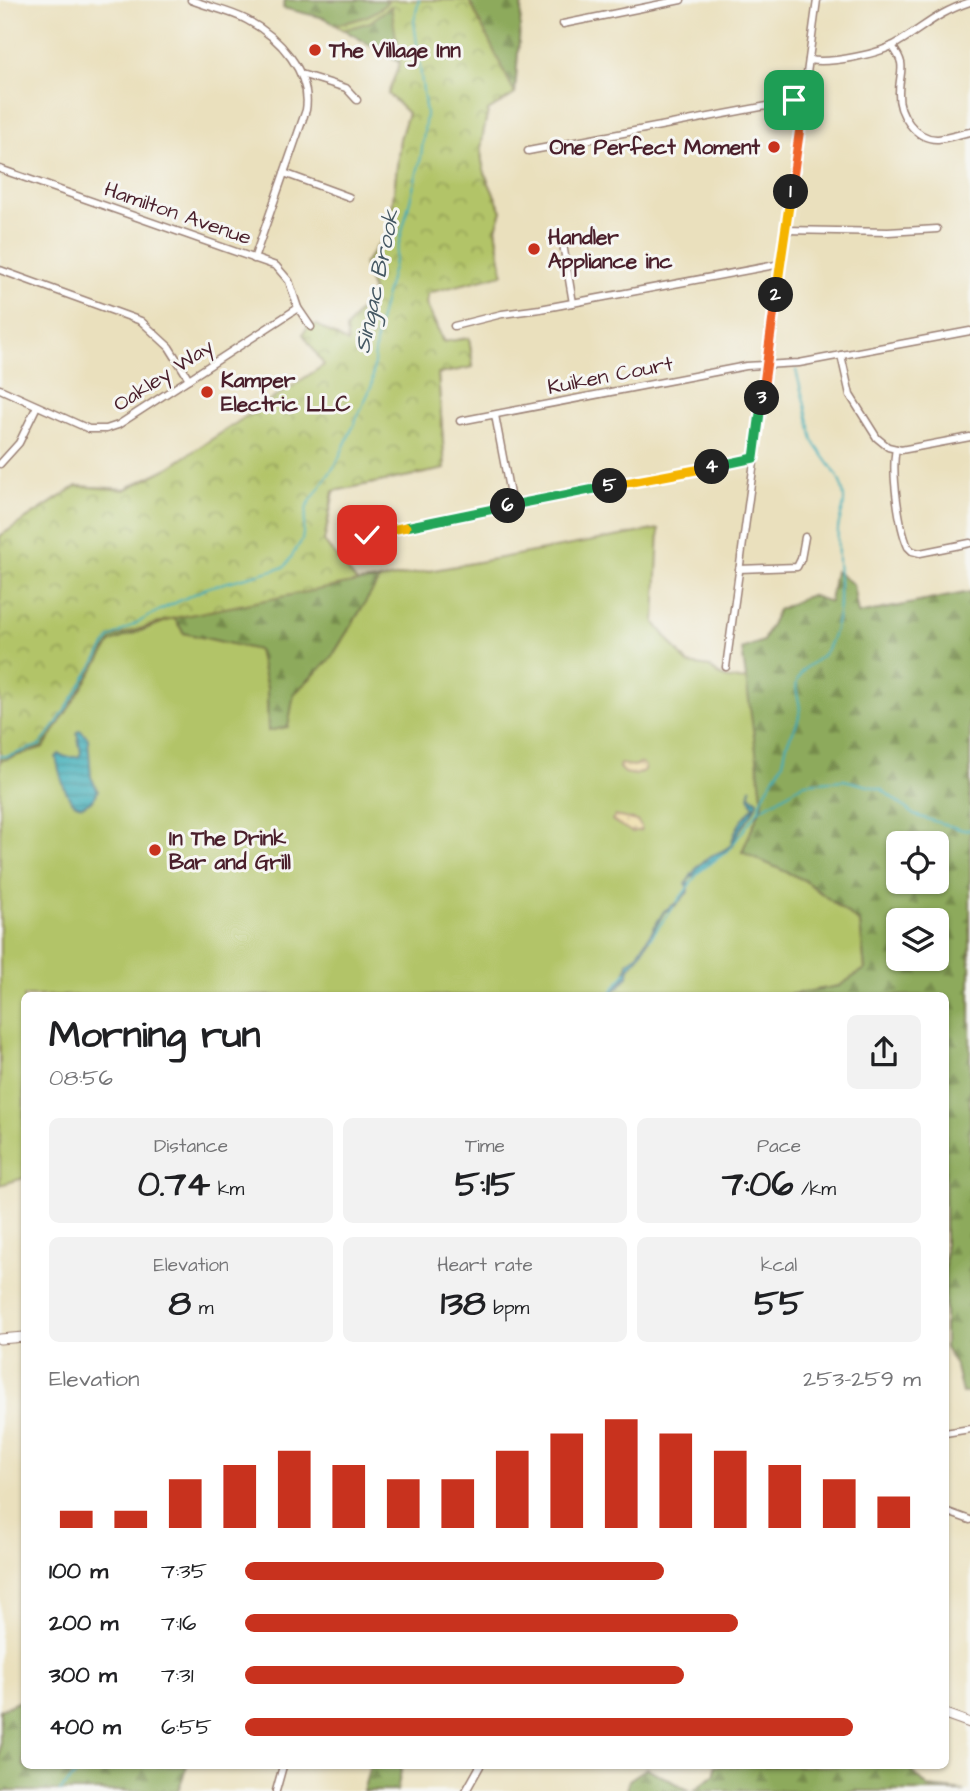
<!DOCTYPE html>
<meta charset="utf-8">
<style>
:root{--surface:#fff;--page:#f2f2f2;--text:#202124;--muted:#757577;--accent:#c8321e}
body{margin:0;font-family:"Architects Daughter",sans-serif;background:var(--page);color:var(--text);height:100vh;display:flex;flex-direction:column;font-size:26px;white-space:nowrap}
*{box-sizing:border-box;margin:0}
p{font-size:23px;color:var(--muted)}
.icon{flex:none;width:38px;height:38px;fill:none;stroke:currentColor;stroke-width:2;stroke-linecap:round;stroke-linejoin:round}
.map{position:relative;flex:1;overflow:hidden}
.drawer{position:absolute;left:21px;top:992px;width:928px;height:777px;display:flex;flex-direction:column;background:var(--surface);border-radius:10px;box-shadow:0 2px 5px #0004}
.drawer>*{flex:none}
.buttons{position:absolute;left:886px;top:831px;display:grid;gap:14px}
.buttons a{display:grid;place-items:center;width:63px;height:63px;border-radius:10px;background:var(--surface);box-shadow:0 2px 5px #0004;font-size:35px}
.pin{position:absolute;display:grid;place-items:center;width:60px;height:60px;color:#fff;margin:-30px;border-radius:14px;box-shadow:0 4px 10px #0006}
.km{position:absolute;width:35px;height:35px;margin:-18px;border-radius:50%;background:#222;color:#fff;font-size:19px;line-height:35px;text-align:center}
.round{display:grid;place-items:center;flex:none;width:74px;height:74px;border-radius:10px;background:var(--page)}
.overview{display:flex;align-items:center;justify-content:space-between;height:119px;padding:0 28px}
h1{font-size:38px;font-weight:700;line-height:52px}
.metrics{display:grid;grid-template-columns:repeat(3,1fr);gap:10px;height:119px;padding:7px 28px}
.metrics div{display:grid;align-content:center;border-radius:10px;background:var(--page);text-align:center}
.metrics b{font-size:35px;font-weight:700}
.metrics small{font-size:19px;font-weight:400}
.metrics p{font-size:19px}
.chart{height:196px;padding:14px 28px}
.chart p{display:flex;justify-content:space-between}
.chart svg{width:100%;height:126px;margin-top:7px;stroke:var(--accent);stroke-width:6}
ul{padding:0 28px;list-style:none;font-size:23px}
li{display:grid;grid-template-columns:112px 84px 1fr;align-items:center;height:52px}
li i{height:18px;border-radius:9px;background:var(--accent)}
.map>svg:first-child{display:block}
.grass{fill:#b2c468;stroke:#7e724a;stroke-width:2}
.forest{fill:url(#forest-firs);stroke:#6c6444;stroke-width:2;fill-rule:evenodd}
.sand{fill:url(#sand-dots);stroke:#9c7c64;stroke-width:2}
.park{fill:url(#park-crowns);stroke:#7e724a;stroke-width:2}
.water{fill:url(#water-rules);stroke:#446672;stroke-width:2}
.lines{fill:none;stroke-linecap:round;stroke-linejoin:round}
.stream{stroke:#3dadb8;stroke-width:2}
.minor-casing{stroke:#9a8074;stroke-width:9}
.secondary-casing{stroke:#9a8074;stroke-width:11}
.minor{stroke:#fff;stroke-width:6}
.secondary{stroke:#fff;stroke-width:9}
.split-1-casing{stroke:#fff;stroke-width:14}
.split-2-casing{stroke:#fff;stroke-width:14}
.split-3-casing{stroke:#fff;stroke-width:14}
.split-4-casing{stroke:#fff;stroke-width:14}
.split-5-casing{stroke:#fff;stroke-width:14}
.split-6-casing{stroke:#fff;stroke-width:14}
.split-7-casing{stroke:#fff;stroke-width:14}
.split-8-casing{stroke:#fff;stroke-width:14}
.split-1{stroke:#f0652b;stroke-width:9}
.split-2{stroke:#f5b400;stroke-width:9}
.split-3{stroke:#f0652b;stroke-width:9}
.split-4{stroke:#22a559;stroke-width:9}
.split-5{stroke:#f5b400;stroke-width:9}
.split-6{stroke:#22a559;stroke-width:9}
.split-7{stroke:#22a559;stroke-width:9}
.split-8{stroke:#f5b400;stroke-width:9}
.poi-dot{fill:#c8321e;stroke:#f6f6f2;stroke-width:2.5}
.labels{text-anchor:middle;stroke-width:6;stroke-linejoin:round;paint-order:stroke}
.poi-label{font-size:21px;font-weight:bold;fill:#4a1f2b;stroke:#f6f6f2;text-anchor:start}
.street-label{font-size:21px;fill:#4a1f2b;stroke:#f6f6f2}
.water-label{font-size:23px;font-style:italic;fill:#455863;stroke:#f6f6f2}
</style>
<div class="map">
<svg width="970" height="1791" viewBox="0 0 970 1791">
<defs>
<pattern id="forest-firs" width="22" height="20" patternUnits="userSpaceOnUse" patternTransform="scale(1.75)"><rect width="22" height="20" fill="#8daa5c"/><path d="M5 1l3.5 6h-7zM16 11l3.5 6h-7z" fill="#758a4c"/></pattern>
<pattern id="sand-dots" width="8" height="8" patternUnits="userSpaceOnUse" patternTransform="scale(1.75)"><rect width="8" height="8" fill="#eeda9e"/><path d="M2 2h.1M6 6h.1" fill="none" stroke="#cebb88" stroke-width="1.8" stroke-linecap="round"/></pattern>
<pattern id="park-crowns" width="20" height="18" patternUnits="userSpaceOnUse" patternTransform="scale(1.75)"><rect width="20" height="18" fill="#b2c468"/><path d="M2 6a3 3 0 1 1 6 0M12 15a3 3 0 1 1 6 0" fill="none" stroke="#939f56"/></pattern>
<pattern id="water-rules" width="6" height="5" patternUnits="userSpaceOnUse" patternTransform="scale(1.75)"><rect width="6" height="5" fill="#3dadb8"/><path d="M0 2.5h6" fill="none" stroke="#358c96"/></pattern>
</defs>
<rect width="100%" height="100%" fill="#f6f6f2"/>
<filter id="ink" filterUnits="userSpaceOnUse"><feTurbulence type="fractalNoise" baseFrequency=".0143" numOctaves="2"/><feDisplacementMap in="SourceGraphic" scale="14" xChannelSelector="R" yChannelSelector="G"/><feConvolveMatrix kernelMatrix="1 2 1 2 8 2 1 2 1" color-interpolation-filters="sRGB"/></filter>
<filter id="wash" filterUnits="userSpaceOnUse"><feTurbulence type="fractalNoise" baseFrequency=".00686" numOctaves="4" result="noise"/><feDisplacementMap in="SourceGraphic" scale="28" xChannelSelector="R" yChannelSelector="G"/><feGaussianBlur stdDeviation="1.57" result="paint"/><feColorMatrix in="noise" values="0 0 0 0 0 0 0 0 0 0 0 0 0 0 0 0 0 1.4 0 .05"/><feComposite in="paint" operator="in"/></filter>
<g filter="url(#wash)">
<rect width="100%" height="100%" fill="#eae0bd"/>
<path class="grass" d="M 659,529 L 655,623 L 688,664 L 710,667 C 721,679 730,681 747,679 L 763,803 L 742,852 L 804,880 L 860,923 L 865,969 L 839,986 L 782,996 L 24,996 L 24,1178 L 0,1185 L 0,761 L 44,747 L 111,642 L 174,618 L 184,633 L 258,650 L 267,688 L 268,730 L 294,694 L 331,658 L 379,580 Z"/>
<g class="forest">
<path d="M 285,0 L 522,0 L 515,94 L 488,111 C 476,161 480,165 502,211 L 496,228 L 503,274 L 428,292 L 426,304 L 444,342 L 469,338 L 473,367 L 438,374 L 445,469 L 334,491 L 324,542 L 357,582 L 379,580 L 331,658 L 294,694 L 288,727 L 268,731 L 267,688 L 258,650 L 184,633 L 174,618 L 111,642 L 44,747 L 0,761 L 0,536 L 77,486 L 125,489 L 168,468 L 241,441 L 349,345 L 346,329 L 373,293 L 364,264 L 390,229 L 400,139 L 408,113 L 388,94 L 400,63 L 324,18 L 283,8 Z"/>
<path d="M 835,571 L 853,584 L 858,614 L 970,592 L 970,1393 L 962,1393 L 956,1367 L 945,1348 L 945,996 L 782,996 L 839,986 L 865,969 L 860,923 L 804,880 L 742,852 L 763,803 L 742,649 L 763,641 L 778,610 L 810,595 L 830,602 ZM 898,844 L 936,844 L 936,882 L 898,882 ZM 898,920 L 936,920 L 936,959 L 898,959 Z"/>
<polygon points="24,1699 24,1766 187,1766 178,1791 0,1791 0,1710"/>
<polygon points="370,1766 402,1766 397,1791 363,1791"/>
<polygon points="715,1766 907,1766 928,1787 965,1791 693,1791 715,1774"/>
<polygon points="647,1768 690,1791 627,1791 629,1780"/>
</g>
<g class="sand">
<polygon points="641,763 645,766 644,770 636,775 625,773 619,767 620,764 634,766"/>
<path d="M 615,816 L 637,821 L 641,826 L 641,830 L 632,832 C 628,830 614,822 612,820 Z"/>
</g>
<path class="park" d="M 389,0 L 469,0 L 515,94 L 488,111 C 476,161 480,165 502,211 L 496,228 L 503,274 L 428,293 L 426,304 L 443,342 L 469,338 L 473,367 L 438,374 L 445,469 L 333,491 L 324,542 L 357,582 L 174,618 L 110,638 L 55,726 L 40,745 L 9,756 L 0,756 L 0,536 L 77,486 L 125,490 L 168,468 L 324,365 L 303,334 L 309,325 L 317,325 L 348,343 L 346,329 L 373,293 L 364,264 L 390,229 L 400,139 L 408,113 L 388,94 L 400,63 L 391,6 L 370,22 L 343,30 L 335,25 C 356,20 375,17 389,0 Z"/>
<g class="water">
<path d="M 80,730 L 88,738 L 91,777 L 98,791 C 95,797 93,800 86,804 C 67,814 59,770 56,757 L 59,754 L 66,757 L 78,757 L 81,753 L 77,732 Z"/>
<path d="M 751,787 L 750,795 L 758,801 C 753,818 737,827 733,846 L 688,880 L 688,892 L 674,907 L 664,912 L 640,956 L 629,968 L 628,976 L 619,987 L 608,996 L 624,978 L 628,963 L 638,954 L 664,911 L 679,901 L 688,890 L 686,884 C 692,873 700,862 711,856 C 719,852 725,851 732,844 C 733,830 744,817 754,806 L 749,797 Z"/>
</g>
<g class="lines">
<g class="stream">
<polyline points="0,756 9,756 40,745 55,726 110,638 160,610 209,587 285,567 302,540 307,506 336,464 372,385 377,330 421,157 426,114 414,21 419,0"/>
<path d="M 758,811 C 764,789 772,783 782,764 C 785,758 785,750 787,744 C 790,735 796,728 798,720 C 804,700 792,694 798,679 C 803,664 820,662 827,649 C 848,609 835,570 838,529 C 839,518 845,508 844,498 C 842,475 825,461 814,442 C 811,436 811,428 809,422 C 805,404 800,387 796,370"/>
<polyline points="677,902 699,872 728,851 758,811 805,783 844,780 881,789 914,815 963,830 970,829"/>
<polyline points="650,939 673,907"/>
<polyline points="608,996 626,972"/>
<polyline points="60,1791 85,1766"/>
</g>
</g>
</g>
<g filter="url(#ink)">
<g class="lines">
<defs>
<g id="minor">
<path d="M 191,0 C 209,7 230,11 247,20 C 279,37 312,73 306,110 L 254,259"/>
<polyline points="563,24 681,0"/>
<path d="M 892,46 C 908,67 899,70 899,93 C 898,113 915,140 938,139 C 948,138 960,134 970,132"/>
<path d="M 809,60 C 830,64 881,54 899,42 C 927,25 937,13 970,2"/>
<polyline points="301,74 346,88 357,100"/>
<polyline points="528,151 804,99"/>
<polyline points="0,169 276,266 289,281 298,308 311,327"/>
<polyline points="284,173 349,197"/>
<polyline points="785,230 888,232 937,229"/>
<polyline points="562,238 573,303"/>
<polyline points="0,270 141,321 169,347 189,379"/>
<polyline points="454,326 502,314 540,309 781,264"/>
<polyline points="841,355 850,395 877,438 888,447 901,450 970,437"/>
<polyline points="0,389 89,429 106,429 118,425 298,308"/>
<polyline points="495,415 512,505"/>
<polyline points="460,421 746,366 799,363 970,331"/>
<path d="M 896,449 C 891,472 899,527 908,547 L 912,551 L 920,553 L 970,543"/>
<polyline points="0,464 19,443 37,406"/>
<polyline points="367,535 754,458"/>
<polyline points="739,569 797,567 801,559 805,537"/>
<polyline points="726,667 817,0"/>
<polyline points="945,1433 970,1429"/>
<polyline points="945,1511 970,1520"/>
<polyline points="276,1791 283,1766"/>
<polyline points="466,1791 480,1766"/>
</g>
<g id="secondary">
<polyline points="0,1339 24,1337"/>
<polyline points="945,1714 970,1723"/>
</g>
</defs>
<use href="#minor" class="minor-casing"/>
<use href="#secondary" class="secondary-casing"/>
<use href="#minor" class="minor"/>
<use href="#secondary" class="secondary"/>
</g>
</g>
<g class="lines" filter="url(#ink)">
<defs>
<polyline id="split-1" points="791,192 804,99 794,100"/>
<polyline id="split-2" points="776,295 791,192"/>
<polyline id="split-3" points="762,398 776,295"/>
<polyline id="split-4" points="712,467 754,458 762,398"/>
<polyline id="split-5" points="610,486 712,467"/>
<polyline id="split-6" points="508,506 610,486"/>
<polyline id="split-7" points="406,527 508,506"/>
<polyline id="split-8" points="367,535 406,527"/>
</defs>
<use href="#split-1" class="split-1-casing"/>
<use href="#split-2" class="split-2-casing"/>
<use href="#split-3" class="split-3-casing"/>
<use href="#split-4" class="split-4-casing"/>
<use href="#split-5" class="split-5-casing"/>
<use href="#split-6" class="split-6-casing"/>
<use href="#split-7" class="split-7-casing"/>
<use href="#split-8" class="split-8-casing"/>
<use href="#split-1" class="split-1"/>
<use href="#split-2" class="split-2"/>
<use href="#split-3" class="split-3"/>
<use href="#split-4" class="split-4"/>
<use href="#split-5" class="split-5"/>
<use href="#split-6" class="split-6"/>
<use href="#split-7" class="split-7"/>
<use href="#split-8" class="split-8"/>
</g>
<g class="poi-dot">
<circle cx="315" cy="50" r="7"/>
<circle cx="774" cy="147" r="7"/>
<circle cx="534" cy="249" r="7"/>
<circle cx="207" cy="392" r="7"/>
<circle cx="155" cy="850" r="7"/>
</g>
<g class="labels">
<g class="poi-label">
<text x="329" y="57">The Village Inn</text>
<text x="760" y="154" text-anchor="end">One Perfect Moment</text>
<text x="548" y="244">Handler<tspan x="548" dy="24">Appliance inc</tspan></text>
<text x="221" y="387">Kamper<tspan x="221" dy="24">Electric LLC</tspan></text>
<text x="169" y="845">In The Drink<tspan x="169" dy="24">Bar and Grill</tspan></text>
</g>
<g class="street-label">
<text transform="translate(178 213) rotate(19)" y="7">Hamilton Avenue</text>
<text transform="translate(163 375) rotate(-33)" y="7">Oakley Way</text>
<text transform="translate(610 375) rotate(-11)" y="7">Kuiken Court</text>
</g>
<g class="water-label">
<text transform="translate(376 281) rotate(-78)" y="8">Singac Brook</text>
</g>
</g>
</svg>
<div class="buttons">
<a><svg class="icon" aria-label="locate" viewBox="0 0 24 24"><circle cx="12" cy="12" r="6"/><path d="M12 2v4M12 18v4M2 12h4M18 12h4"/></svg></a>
<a><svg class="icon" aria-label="layers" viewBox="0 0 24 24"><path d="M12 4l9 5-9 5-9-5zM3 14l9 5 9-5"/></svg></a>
</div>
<div class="pin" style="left:794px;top:100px;background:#1e9e55"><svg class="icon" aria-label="arrive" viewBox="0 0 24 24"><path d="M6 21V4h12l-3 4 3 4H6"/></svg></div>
<div class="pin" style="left:367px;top:535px;background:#d93025"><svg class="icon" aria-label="check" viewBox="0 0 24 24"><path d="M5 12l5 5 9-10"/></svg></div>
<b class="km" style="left:791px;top:192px">1</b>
<b class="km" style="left:776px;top:295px">2</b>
<b class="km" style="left:762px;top:398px">3</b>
<b class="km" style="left:712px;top:467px">4</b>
<b class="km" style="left:610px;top:486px">5</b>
<b class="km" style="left:508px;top:506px">6</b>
<section class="drawer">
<div class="overview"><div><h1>Morning run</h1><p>08:56</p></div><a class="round"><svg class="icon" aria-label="share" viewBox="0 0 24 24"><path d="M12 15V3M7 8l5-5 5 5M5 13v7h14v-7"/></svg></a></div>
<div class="metrics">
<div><p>Distance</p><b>0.74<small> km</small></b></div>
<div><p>Time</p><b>5:15</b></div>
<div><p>Pace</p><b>7:06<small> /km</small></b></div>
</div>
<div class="metrics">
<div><p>Elevation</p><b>8<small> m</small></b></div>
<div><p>Heart rate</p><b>138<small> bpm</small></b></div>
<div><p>kcal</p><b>55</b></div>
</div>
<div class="chart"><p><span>Elevation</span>253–259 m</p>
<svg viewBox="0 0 160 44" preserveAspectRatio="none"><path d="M5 44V38M15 44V38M25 44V27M35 44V22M45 44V17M55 44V22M65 44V27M75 44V27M85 44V17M95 44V11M105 44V6M115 44V11M125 44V17M135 44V22M145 44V27M155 44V33"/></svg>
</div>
<ul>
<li><b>100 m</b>7:35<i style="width:62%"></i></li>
<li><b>200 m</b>7:16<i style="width:73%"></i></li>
<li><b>300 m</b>7:31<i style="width:65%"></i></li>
<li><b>400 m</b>6:55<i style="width:90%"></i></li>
</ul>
</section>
</div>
